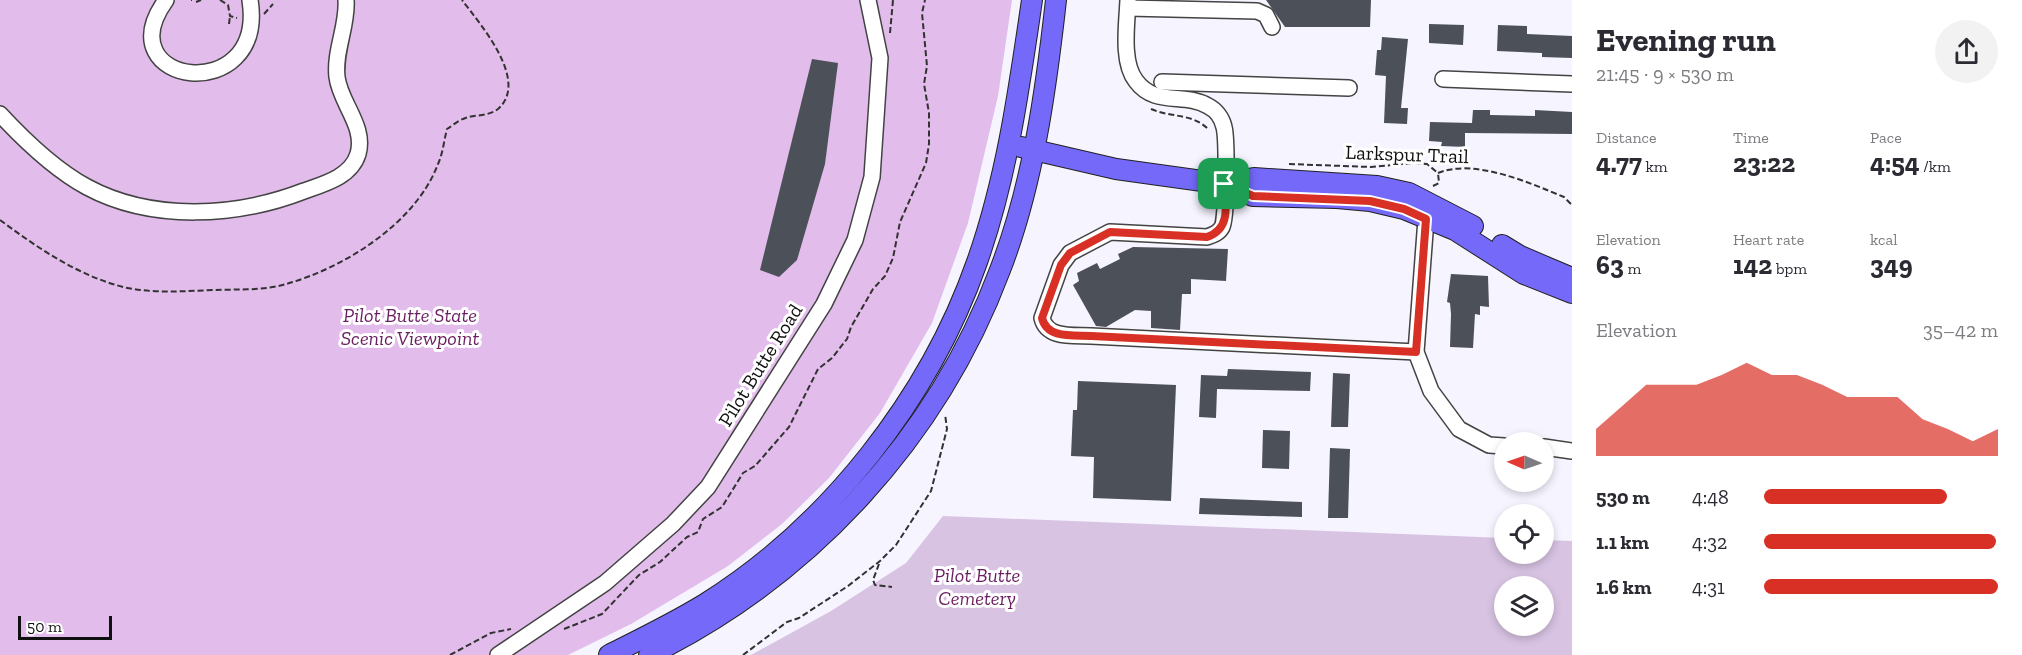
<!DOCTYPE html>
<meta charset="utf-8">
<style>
:root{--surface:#fff;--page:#f2f2f3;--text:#2b2b33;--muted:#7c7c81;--accent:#d93025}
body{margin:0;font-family:"Zilla Slab",serif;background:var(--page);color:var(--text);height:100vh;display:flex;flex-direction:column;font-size:22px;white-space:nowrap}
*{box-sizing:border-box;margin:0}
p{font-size:20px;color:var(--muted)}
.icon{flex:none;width:33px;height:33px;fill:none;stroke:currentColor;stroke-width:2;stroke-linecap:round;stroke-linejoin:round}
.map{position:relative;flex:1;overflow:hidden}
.drawer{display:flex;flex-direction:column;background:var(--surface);width:450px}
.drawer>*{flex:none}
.needle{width:39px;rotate:272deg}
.fabs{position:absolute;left:1494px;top:432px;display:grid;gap:12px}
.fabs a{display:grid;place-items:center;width:60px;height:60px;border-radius:50%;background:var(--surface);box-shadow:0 3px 9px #0003;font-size:30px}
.scale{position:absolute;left:18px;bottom:15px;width:94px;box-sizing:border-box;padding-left:6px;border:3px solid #101010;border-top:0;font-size:16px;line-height:21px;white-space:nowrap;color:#101010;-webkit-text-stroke:4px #fff;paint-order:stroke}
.pin{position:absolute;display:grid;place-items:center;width:51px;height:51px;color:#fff;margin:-26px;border-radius:12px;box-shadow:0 3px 9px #0006}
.round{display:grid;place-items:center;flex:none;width:63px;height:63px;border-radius:32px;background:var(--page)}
.summary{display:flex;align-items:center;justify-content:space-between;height:102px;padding:0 24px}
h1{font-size:33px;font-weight:800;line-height:45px}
.stats{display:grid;grid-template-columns:repeat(3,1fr);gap:9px;height:102px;padding:6px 24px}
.stats div{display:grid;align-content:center}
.stats b{font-size:26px;font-weight:800}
.stats small{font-size:16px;font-weight:400}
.stats p{font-size:16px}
.chart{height:168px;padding:12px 24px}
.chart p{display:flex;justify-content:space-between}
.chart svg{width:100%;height:108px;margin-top:6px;fill:var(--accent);opacity:.7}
ul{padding:0 24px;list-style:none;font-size:20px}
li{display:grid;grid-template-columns:96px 72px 1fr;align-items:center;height:45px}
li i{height:15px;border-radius:8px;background:var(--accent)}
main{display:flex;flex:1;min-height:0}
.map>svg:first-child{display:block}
.green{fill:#e2bceb}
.cemetery{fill:#d8c3e3;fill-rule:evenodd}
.building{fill:#4c5059}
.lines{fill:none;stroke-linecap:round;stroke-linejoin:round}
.minor-casing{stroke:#434343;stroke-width:18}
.major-casing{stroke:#212121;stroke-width:22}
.path{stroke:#323232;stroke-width:2;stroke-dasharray:6 3;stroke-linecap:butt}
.minor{stroke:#fff;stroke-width:15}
.major{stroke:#7569fa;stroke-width:20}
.route-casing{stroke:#fff;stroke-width:12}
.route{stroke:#d93025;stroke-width:8}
.labels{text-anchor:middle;stroke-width:6;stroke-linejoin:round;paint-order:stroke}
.street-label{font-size:20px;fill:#101010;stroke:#fff}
.park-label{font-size:20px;font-style:italic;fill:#6a1e61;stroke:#fff}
</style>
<main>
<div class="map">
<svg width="1572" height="655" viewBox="0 0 1572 655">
<rect width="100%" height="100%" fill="#f5f4ff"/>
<polygon class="green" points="0,0 1012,0 998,96 968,223 932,323 880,413 829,478 782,524 728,566 631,624 568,655 0,655"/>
<path class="cemetery" d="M 943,516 L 1504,538 L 1504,554 L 1544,554 L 1544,540 L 1572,541 L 1572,655 L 751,655 L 831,611 L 906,563 ZM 1504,586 L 1544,586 L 1544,626 L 1504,626 Z"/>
<g class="building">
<polygon points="1266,0 1371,0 1370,27 1285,27"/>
<polygon points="1429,24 1464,25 1463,45 1429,43"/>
<polygon points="1498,25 1527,26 1527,34 1572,36 1572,58 1542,57 1542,53 1497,51"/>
<polygon points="1382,37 1408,39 1401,108 1408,108 1407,124 1384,123 1386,76 1375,75 1377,50 1381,50"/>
<polygon points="812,59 838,63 825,164 797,260 779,277 760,270"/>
<polygon points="1473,110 1490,110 1490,115 1535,116 1535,110 1572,112 1572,134 1465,133 1465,147 1441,146 1442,142 1429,141 1430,122 1472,123"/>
<polygon points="1133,247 1228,249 1226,281 1191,279 1191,294 1182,294 1180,330 1151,328 1151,311 1135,310 1106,327 1096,326 1073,285 1079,281 1077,273 1097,263 1100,269 1120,259 1118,254"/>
<polygon points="1451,274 1488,276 1489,307 1480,306 1480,315 1475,314 1473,348 1450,347 1451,314 1450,303 1447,302"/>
<polygon points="1228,369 1311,372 1310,391 1217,389 1216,418 1199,417 1201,375 1227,376"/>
<polygon points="1333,373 1350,374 1348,427 1331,427"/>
<polygon points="1078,381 1176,385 1171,501 1093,498 1094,457 1071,456 1073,410 1077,410"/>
<polygon points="1263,430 1290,431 1289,469 1262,468"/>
<polygon points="1330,448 1350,449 1348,518 1328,518"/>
<polygon points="1200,498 1302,502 1302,517 1199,514"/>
</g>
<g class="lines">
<defs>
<g id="minor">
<path d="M 166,0 C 104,86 267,108 250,0"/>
<path d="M 1128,0 C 1127,24 1121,62 1136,81 C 1155,107 1184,92 1208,106 C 1216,110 1222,118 1224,127 C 1227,138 1227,220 1222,227 C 1219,233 1213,235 1207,237 L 1110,232 L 1070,253 L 1061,265 L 1042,318 C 1047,339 1073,335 1091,336 L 1416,352"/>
<polyline points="1128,8 1257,11 1266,15 1272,27"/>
<polyline points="1443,79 1572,84"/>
<polyline points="1162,82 1349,88"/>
<path d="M 0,114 C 25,141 54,169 87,187 C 152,222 237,217 304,191 C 324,184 351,177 358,154 C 366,126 340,103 337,77 C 334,51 348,25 346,0"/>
<polyline points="1431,209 1426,219 1416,352 1431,391 1459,429 1489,445 1504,446"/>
<polyline points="1544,447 1572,451"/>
<polyline points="498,655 605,583 673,524 708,487 824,304 855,240 872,177 880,58 868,0"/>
</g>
<g id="major">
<polyline points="1021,147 1116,169 1224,184 1253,196 1337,198 1370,201 1404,209 1455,230 1524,274 1572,293"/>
<polyline points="1224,184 1254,178 1377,186 1409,193 1473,226"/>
<polyline points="1502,245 1520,256 1572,278"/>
<path d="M 609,655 C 641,639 674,623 705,604 C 828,527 929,399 977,262 C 1007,177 1019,89 1032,0"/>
<path d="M 649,655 C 810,576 937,438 1000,270 C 1033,185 1046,90 1056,0"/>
</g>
</defs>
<use href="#minor" class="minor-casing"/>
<use href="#major" class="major-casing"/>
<g class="path">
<polyline points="191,0 192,0"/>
<polyline points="220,0 228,5 230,16 237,18"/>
<polyline points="196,2 201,0"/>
<polyline points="264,14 273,4"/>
<polyline points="229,24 230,16"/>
<polyline points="890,33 893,0"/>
<path d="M 1151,109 C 1172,118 1193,113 1209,130"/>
<polyline points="1289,164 1371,167 1413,163 1427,164 1438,173"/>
<path d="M 1438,173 C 1474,158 1530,183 1564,197 L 1572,205"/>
<polyline points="1433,186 1439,183 1438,173"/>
<path d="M 0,220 C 38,248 77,275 123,287 C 154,294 183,291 214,290 C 237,289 264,291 286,284 C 344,268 416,223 438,164 C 443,153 444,140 447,129 C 452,126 457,121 463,119 C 474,114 488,117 498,109 C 530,81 480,24 462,0"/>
<polyline points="879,564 873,580 875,585 892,587"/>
<polyline points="564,629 602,614 639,575 660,562 687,537 698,532 703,519 722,507 743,473 755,466 789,427 818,369 832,358 847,339 851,327 873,289 885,276 893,258 900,222 926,163 929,144 929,113 924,84 927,66 922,13 925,0"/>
<polyline points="450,655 491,633 511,629"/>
<polyline points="743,655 787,622 799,618 848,586 880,561 896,545 931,491 947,429 945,414"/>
</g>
<use href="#minor" class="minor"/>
<use href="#major" class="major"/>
</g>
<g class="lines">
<defs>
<path id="route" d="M 1224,184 L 1253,196 L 1370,201 L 1404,209 L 1426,219 L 1416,352 L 1091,336 C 1073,335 1047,339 1042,318 L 1061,265 L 1070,253 L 1110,232 L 1207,237 C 1231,229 1226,205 1224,184 Z"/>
</defs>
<use href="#route" class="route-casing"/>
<use href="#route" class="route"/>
</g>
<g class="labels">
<g class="street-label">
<text transform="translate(1407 154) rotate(2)" y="7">Larkspur Trail</text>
<text transform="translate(760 365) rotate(-58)" y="7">Pilot Butte Road</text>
</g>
<g class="park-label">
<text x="410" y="322">Pilot Butte State<tspan x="410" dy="23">Scenic Viewpoint</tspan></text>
<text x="977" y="582">Pilot Butte<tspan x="977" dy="23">Cemetery</tspan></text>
</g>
</g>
</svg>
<div class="fabs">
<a><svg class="needle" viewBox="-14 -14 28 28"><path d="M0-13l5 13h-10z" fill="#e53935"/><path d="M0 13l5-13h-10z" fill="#7c7c81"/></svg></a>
<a><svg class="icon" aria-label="locate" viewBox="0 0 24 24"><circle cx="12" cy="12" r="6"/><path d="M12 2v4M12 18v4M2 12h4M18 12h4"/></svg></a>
<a><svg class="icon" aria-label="layers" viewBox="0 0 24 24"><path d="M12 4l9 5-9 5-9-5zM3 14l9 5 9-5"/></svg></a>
</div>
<div class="scale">50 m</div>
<div class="pin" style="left:1224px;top:184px;background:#1e9e55"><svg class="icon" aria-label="arrive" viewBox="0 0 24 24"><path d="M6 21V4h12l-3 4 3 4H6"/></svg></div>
</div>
<section class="drawer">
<div class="summary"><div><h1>Evening run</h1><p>21:45 · 9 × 530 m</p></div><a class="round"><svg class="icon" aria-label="share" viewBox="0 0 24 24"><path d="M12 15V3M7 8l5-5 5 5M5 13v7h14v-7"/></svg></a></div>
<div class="stats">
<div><p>Distance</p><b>4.77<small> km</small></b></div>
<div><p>Time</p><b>23:22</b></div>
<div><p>Pace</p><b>4:54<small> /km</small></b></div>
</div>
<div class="stats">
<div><p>Elevation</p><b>63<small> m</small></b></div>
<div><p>Heart rate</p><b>142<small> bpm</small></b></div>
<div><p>kcal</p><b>349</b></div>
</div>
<div class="chart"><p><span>Elevation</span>35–42 m</p>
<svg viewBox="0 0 160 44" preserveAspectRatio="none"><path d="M0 44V33L10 24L20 15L30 15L40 15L50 11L60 6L70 11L80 11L90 15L100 20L110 20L120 20L130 29L140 33L150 38L160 33V44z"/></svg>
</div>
<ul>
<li><b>530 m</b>4:48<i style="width:78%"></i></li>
<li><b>1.1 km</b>4:32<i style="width:99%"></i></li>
<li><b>1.6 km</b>4:31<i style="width:100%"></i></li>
</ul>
</section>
</main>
